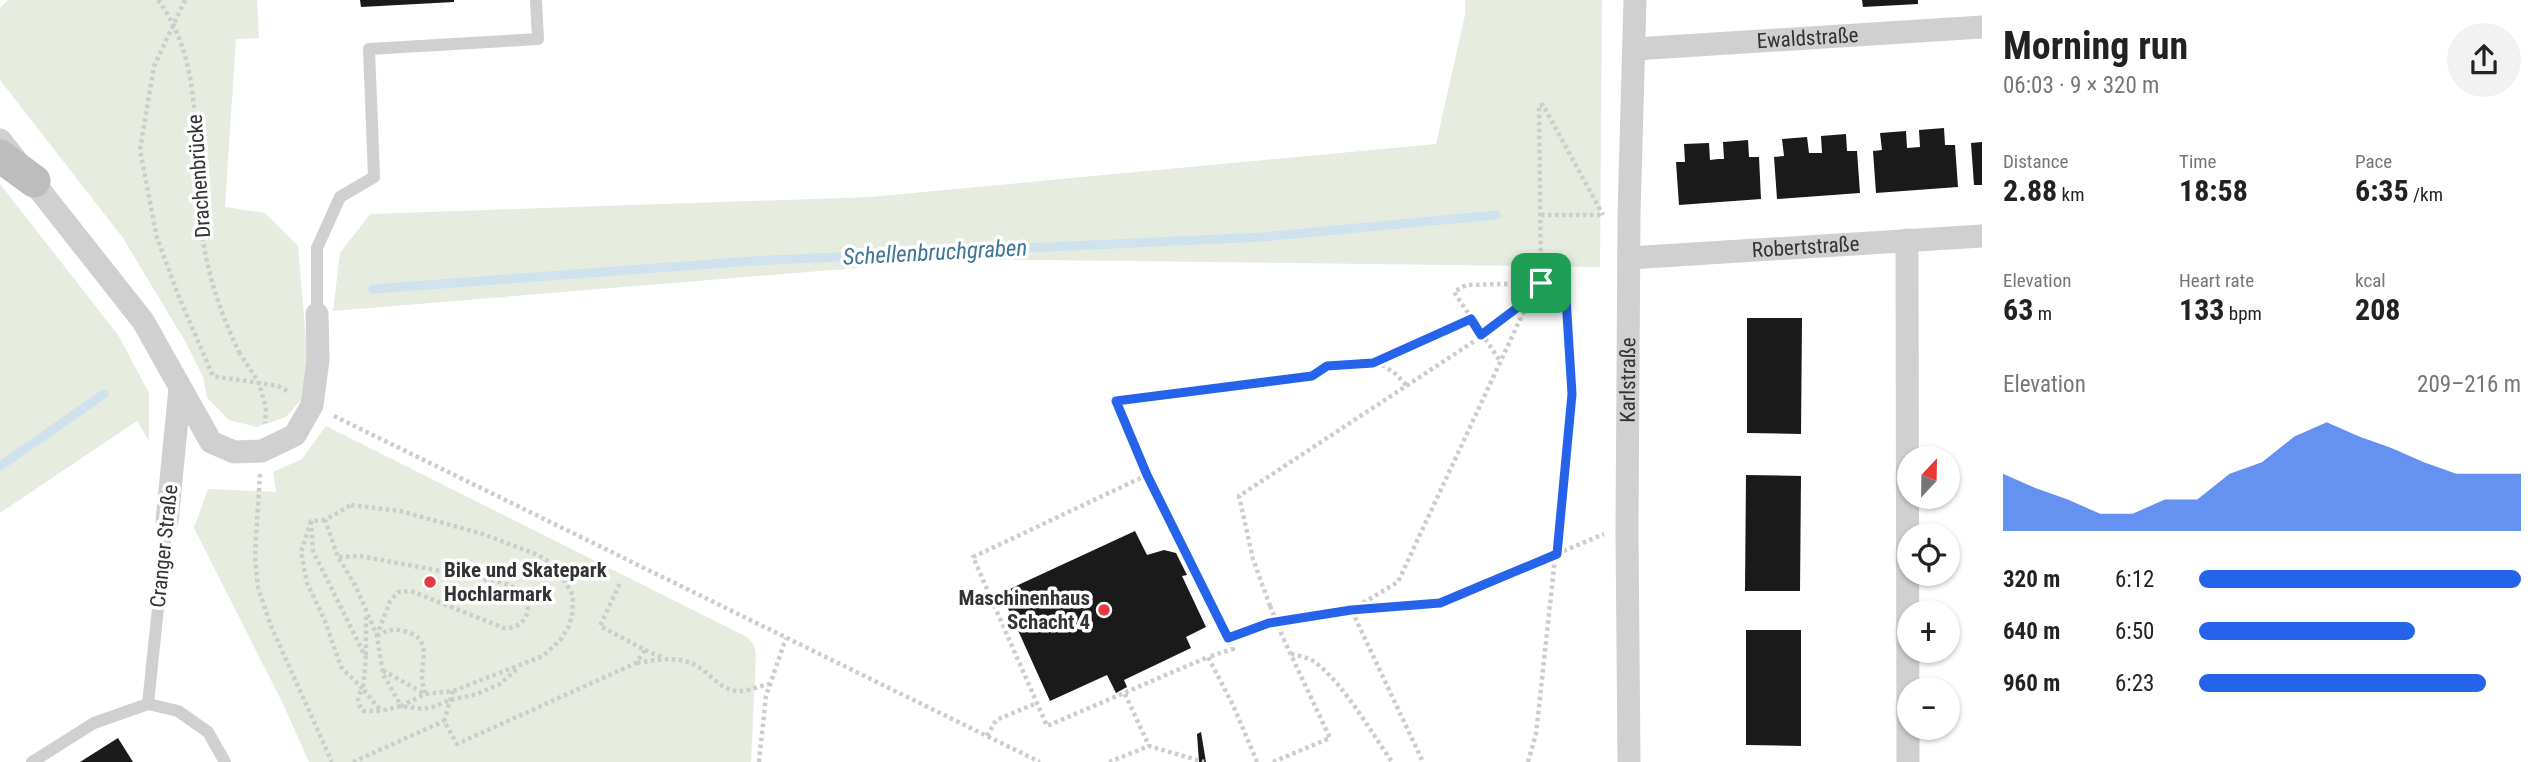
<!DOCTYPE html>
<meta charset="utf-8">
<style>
:root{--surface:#fff;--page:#f2f2f2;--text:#222;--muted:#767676;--accent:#2563eb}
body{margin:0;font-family:"Roboto Condensed",sans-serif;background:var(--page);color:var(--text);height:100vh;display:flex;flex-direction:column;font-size:26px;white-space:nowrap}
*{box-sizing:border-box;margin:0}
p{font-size:23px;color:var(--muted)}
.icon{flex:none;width:38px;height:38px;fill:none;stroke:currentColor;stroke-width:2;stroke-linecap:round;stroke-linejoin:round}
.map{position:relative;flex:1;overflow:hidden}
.side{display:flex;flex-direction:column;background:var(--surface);width:560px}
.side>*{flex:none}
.needle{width:46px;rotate:22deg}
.fabs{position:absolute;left:1897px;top:446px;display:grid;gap:14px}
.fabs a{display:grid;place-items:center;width:63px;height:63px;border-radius:50%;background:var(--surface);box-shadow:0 2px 5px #0004;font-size:35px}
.pin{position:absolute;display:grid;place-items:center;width:60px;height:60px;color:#fff;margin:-30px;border-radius:14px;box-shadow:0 4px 10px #0006}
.round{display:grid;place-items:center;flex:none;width:74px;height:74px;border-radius:37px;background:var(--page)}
.headline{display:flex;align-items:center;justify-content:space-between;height:119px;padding:0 21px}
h1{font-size:38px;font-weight:700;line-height:52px}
.metrics{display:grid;grid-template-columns:repeat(3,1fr);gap:10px;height:119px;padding:7px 21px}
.metrics div{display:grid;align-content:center}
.metrics b{font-size:30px;font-weight:700}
.metrics small{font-size:19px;font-weight:400}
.metrics p{font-size:19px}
.chart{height:196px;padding:14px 21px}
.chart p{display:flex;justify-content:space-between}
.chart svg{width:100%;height:126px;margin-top:7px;fill:var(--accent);opacity:.7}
ul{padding:0 21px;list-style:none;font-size:23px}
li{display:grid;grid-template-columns:112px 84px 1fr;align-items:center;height:52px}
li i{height:18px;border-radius:9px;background:var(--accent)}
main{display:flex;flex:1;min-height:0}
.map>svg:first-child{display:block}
.green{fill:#e6ecdf}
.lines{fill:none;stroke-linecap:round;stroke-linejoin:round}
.stream{stroke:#cfe2ee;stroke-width:9}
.building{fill:#1a1a1a}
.path{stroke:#cdcdcd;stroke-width:4.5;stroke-dasharray:3.5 3.5;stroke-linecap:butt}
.lane{stroke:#d0d0d0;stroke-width:12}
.street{stroke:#d0d0d0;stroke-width:23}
.secondary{stroke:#bdbdbd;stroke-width:33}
.path-bridge{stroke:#cdcdcd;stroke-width:4.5;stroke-dasharray:3.5 3.5;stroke-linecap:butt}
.route-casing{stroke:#fff;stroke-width:14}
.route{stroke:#2563eb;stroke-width:9}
.poi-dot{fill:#e63946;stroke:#fff;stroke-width:2.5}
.labels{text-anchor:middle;stroke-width:7;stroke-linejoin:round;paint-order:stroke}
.street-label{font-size:21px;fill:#333;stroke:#fff}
.poi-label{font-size:21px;font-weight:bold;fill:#333;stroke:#fff;text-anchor:start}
.water-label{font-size:23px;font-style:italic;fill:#3f7597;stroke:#fff}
</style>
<main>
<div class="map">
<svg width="1982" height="762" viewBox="0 0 1982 762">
<rect width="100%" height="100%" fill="#fff"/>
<g class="green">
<polygon points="8,0 257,0 259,38 236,39 225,207 265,213 298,246 308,364 306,394 286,417 257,427 229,420 207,398 203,377 185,341 123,238 0,80 0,8"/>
<polygon points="1465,0 1602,0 1600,267 965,259 333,311 340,253 370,214 870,197 1436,144 1465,15"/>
<polygon points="0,184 118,335 149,393 149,441 137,421 0,513"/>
<polygon points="326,426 747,637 754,645 756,655 751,762 309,762 283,704 194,528 208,489 276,492 273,472 302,459"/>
</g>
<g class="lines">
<g class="stream">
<polyline points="373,289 752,261 1263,237 1496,215"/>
<polyline points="0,466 104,394"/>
</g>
</g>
<g class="building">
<polygon points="360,0 454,0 454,2 361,7"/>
<polygon points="1862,0 1918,0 1918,4 1863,7"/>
<polygon points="1944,128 1945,145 1955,145 1958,187 1876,193 1873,151 1882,150 1880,133 1906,131 1907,148 1920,147 1919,130"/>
<polygon points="1846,134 1847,151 1857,151 1860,193 1777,199 1774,157 1784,156 1782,139 1807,137 1809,153 1822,153 1821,136"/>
<polygon points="1748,140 1749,157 1759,157 1761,199 1679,205 1676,162 1685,162 1684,144 1709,143 1710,160 1718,159 1724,159 1723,142"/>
<polygon points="1982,142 1982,185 1974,185 1971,143"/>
<polygon points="1747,318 1802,318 1801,434 1747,433"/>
<polygon points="1746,475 1801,476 1800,591 1745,591"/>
<polygon points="1135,531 1147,555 1164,550 1176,553 1187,575 1182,576 1206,627 1186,637 1191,648 1124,680 1127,687 1116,693 1107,675 1050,701 1001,593"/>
<polygon points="1746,630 1801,630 1801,746 1746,745"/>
<polygon points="1201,732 1206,762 1199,762 1197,734"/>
<polygon points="118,738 133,762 80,762"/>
</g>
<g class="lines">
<g class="path">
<polyline points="185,0 154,66 140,150 157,238 179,297 213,376 259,383 266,408 265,423"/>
<polyline points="1541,215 1603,215"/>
<polyline points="239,352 259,383 278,386 289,392"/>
<polyline points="1373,363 1471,319"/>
<polyline points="334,416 1040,762"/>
<polyline points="260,474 255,555 258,588 271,626 332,762"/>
<polyline points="1147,475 973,557 1047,726 1208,657"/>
<polygon points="351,505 400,511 483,534 538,555 557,567 573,596 572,616 568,628 561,639 543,656 453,691 425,694 401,706 383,674 377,636 366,610 355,585 338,557 325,520"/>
<polyline points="325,520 311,521 313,551 366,658 363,689 381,711"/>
<path d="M 311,521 L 301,552 L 307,583 L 325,621 L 341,667 L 363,689 C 356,697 357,703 363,711 L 381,711 L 401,706 L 423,709 L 433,707 L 450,700 L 477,694 L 500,684 L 518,668"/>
<path d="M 339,557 L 360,556 L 500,582 C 508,585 516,587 521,592 C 536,608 525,629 504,628 L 411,591 L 398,592 L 390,601 L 377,635"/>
<polyline points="1270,606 1253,559 1239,496 1476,340 1529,298"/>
<polyline points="1351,610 1398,582 1530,298 1541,283 1466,285 1454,292 1500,361"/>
<polyline points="1352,611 1423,762"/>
<path d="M 377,636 C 387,630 393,628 404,631 C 432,638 422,657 422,677 C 422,683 424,689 425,694 L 382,670"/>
<polyline points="1228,638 1269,623 1351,610 1440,603 1604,534"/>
<polyline points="645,650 664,658"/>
<path d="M 1291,654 C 1302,656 1313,659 1321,667 C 1347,690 1372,733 1392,762"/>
<polyline points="366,655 366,615"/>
<path d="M 637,663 C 659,659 681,655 700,668 C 712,676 722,690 737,691 C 746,692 760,686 769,684"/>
<polyline points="453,691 444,721 457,744 636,663 645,650 600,626 620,583"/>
<polyline points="1125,694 1149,746"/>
<polyline points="987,736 996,720 1037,703"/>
<polyline points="353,762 444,721"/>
<polyline points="759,762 766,696 786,638"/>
<polyline points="1109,762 1149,746 1204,762"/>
<polyline points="1257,762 1233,705 1208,657 1233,649 1147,475 1117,401 1312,376 1327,366 1373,363 1384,366 1396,374 1406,385"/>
<polyline points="1273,762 1330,738 1284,640"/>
<polyline points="1528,762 1536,734 1570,420 1571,394 1565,282 1541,283 1539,105 1543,105 1603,215"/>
</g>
<g class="lane">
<polyline points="317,314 317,248 340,197 374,177 369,49 538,39 536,0"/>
<polyline points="148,704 167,521"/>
<polyline points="32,762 94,723 148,704 178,711 208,732 225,762"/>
</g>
<g class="street">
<path id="s1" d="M 1635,49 L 1982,27"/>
<polyline points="0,140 143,321 211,442 234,452 262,451 295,435 312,405 318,360 317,314"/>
<polyline points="1907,240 1908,762"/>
<path id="s2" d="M 1629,258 L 1982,236"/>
<polyline points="167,521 180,388"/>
<path id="s3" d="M 1629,762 L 1627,531 L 1629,215 L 1635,0"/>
</g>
<polyline class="secondary" points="0,156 34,181"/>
<g class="path-bridge">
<path d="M 158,0 C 204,61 193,142 200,213 C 204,265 217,305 239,352"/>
<polyline points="1270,606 1284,640"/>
</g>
</g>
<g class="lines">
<defs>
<polygon id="route" points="1565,282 1572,394 1557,554 1440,603 1351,610 1269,623 1228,638 1147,475 1116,401 1312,376 1327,366 1373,363 1471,319 1481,335 1530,298 1541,283"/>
</defs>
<use href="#route" class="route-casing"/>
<use href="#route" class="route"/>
</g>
<g class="poi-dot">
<circle cx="430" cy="582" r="7"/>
<circle cx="1104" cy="610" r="7"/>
</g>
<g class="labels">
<g class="street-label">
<text dy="7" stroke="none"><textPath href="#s1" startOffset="173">Ewaldstraße</textPath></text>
<text transform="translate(199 176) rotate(-94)" y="7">Drachenbrücke</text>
<text dy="7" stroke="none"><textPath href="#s2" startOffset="177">Robertstraße</textPath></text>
<text dy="7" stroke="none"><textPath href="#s3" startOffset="382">Karlstraße</textPath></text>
<text transform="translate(164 546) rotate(-84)" y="7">Cranger Straße</text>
</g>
<g class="poi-label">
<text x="444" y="577">Bike und Skatepark<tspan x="444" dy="24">Hochlarmark</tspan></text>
<text x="1090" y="605" text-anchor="end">Maschinenhaus<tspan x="1090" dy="24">Schacht 4</tspan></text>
</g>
<g class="water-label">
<text transform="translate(935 252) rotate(-3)" y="8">Schellenbruchgraben</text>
</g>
</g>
</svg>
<div class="fabs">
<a><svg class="needle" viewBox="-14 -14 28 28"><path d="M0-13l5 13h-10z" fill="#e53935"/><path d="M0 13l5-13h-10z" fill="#767676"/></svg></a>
<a><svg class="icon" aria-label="locate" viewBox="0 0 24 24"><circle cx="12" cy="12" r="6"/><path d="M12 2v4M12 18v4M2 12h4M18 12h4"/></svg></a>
<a>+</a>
<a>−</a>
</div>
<div class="pin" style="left:1541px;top:283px;background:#1e9e55"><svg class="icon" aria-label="arrive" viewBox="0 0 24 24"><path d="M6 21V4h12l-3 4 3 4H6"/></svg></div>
</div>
<section class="side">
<div class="headline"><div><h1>Morning run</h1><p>06:03 · 9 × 320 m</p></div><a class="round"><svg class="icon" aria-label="share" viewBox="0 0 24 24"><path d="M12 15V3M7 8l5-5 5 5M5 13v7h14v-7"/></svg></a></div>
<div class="metrics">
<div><p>Distance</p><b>2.88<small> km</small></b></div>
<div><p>Time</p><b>18:58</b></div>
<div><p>Pace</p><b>6:35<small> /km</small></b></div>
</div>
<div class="metrics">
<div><p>Elevation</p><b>63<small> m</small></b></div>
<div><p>Heart rate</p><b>133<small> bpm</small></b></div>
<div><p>kcal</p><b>208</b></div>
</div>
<div class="chart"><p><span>Elevation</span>209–216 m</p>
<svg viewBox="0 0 160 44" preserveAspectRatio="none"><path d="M0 44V24L10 29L20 33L30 38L40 38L50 33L60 33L70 24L80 20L90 11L100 6L110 11L120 15L130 20L140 24L150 24L160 24V44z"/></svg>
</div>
<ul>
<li><b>320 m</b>6:12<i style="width:100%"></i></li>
<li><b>640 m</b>6:50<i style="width:67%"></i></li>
<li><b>960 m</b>6:23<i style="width:89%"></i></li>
</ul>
</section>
</main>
